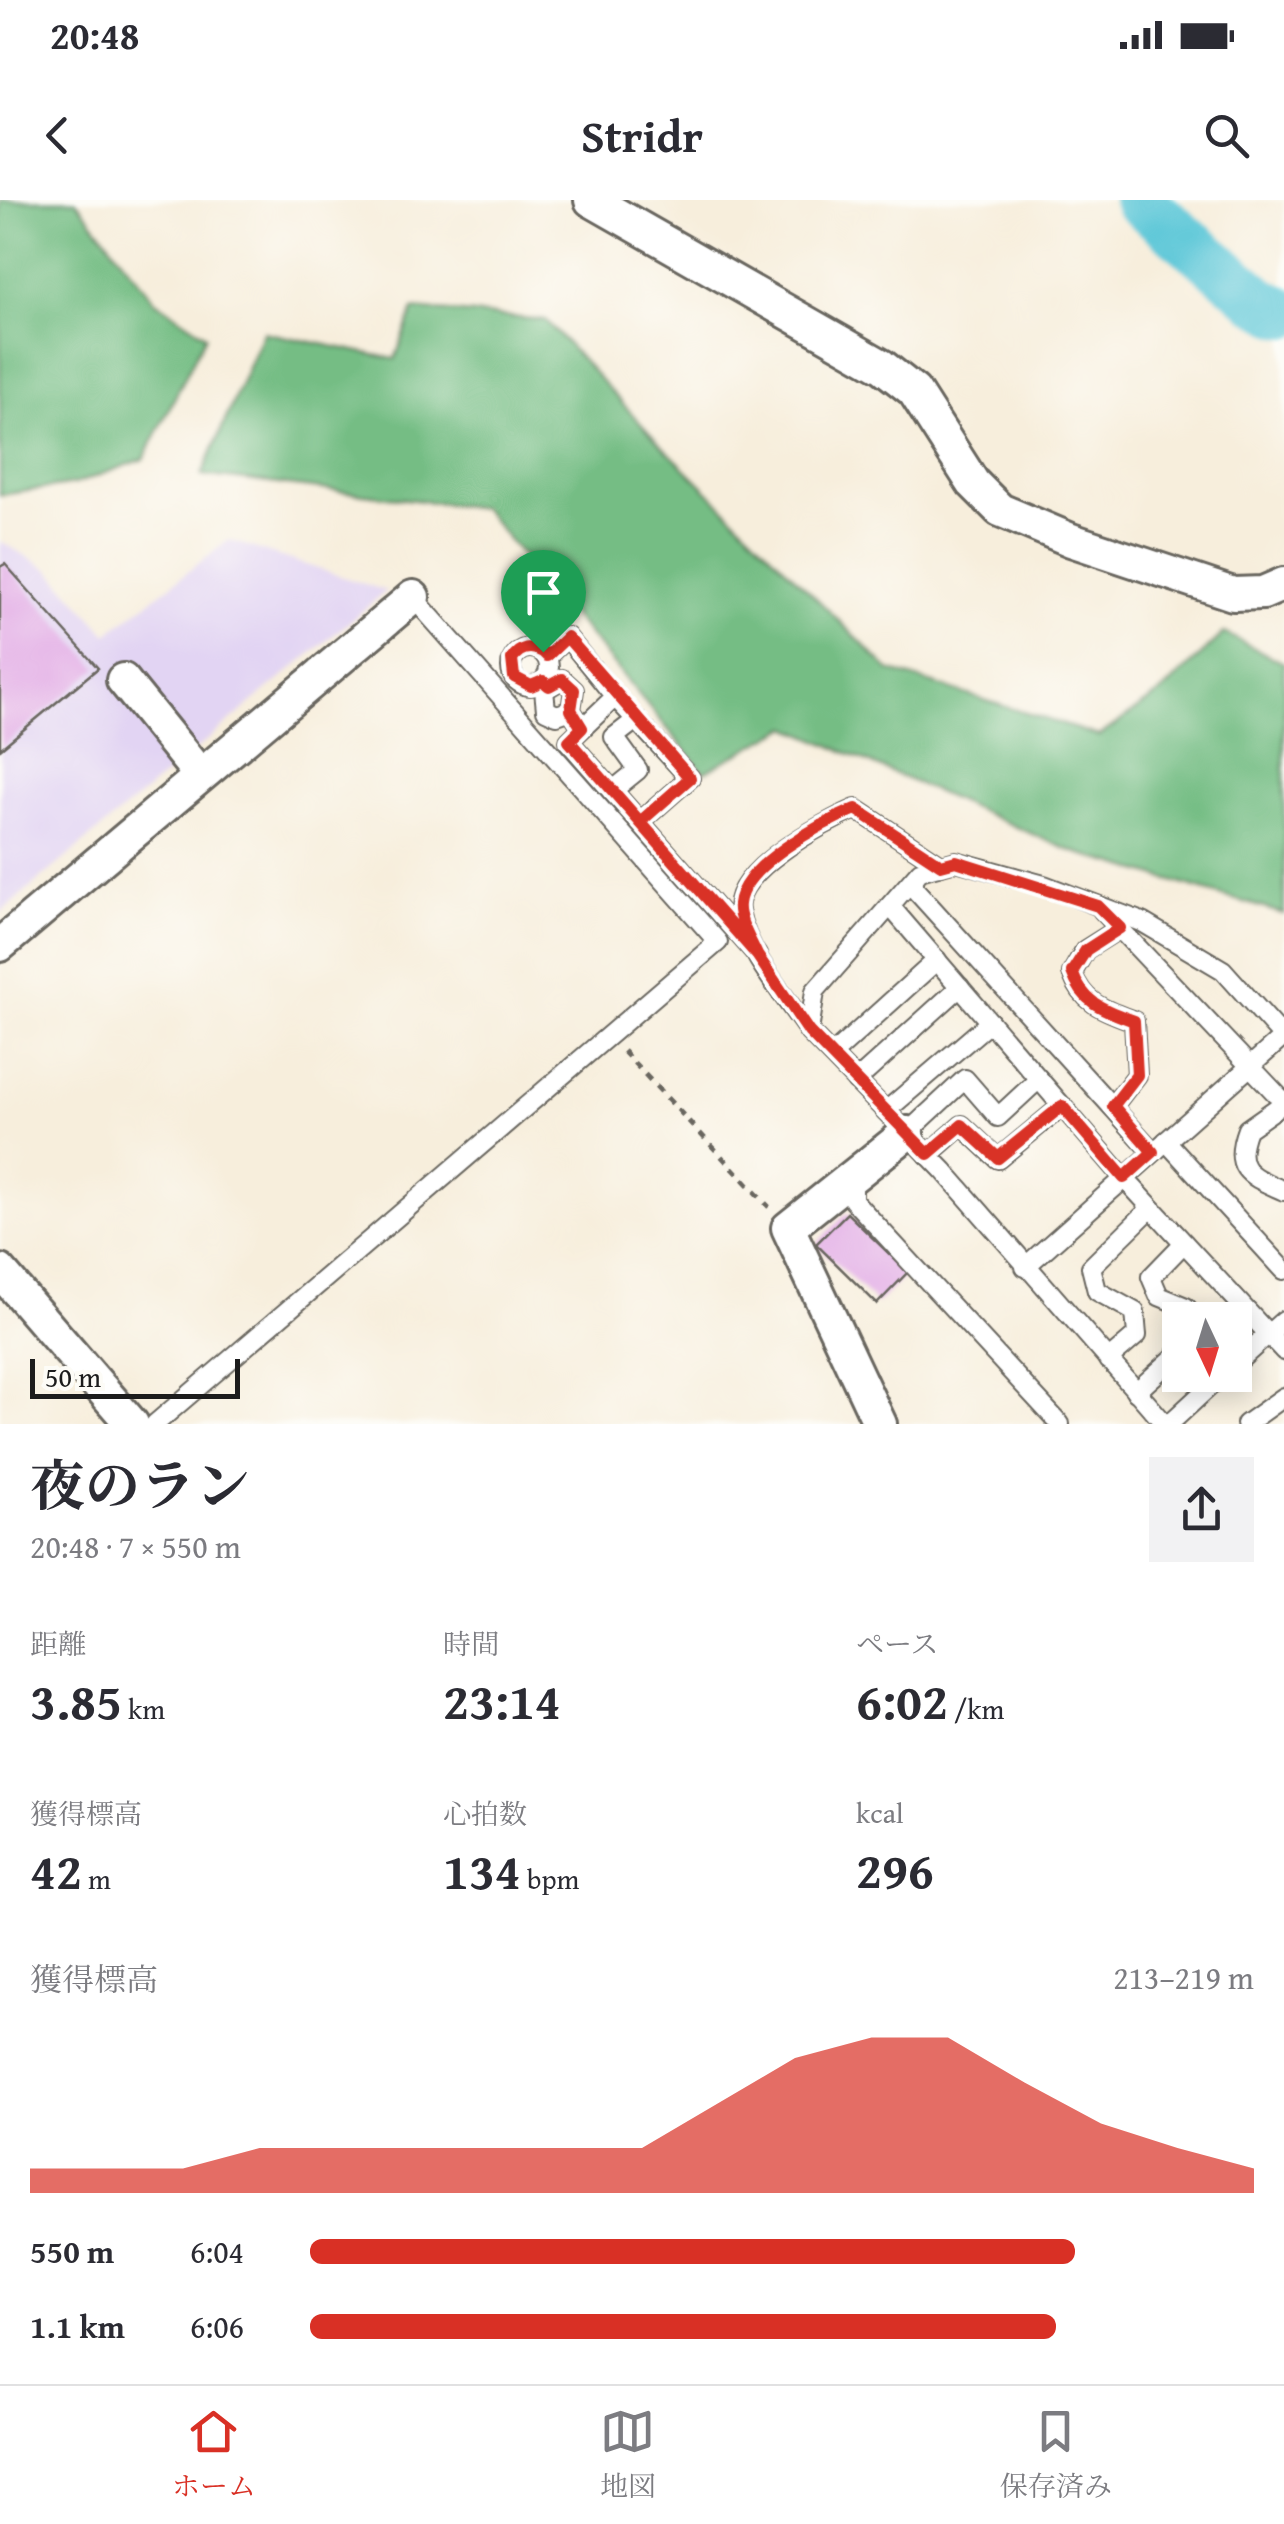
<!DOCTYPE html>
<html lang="ja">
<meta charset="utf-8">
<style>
:root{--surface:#fff;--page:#f2f2f3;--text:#2b2b33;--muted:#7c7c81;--line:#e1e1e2;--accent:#d93025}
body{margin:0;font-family:"Gentium Book Plus","Noto Serif JP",serif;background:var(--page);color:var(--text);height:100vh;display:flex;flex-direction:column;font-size:38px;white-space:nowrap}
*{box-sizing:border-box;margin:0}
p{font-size:32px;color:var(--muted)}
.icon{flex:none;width:55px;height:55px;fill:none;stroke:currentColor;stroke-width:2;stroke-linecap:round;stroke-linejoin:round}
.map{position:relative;height:1224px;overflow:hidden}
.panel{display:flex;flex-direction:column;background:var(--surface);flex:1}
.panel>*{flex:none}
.needle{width:65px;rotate:176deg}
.buttons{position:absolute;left:1162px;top:1102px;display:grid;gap:20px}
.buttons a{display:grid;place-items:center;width:90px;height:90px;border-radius:0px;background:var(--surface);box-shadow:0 5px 25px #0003;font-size:50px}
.scale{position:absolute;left:30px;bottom:25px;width:210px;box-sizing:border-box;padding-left:10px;border:5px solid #1c1c1c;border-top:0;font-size:28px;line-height:35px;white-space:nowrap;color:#1c1c1c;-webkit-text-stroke:8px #fdfcf7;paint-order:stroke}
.pin{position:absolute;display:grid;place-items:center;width:85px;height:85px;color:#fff;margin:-102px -42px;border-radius:50% 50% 50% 0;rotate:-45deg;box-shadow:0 0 10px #0007}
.pin .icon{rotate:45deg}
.round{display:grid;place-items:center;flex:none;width:105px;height:105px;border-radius:0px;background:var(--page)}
.head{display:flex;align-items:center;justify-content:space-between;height:170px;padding:0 30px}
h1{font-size:55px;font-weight:700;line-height:75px}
.figures{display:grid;grid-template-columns:repeat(3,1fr);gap:15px;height:170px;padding:10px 30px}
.figures div{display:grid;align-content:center}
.figures b{font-size:50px;font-weight:700}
.figures small{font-size:28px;font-weight:400}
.figures p{font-size:28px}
.chart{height:280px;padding:20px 30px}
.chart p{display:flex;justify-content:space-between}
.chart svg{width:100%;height:180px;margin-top:10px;fill:var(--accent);opacity:.7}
ul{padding:0 30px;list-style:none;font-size:32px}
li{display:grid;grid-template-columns:160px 120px 1fr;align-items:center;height:75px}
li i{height:25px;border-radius:12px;background:var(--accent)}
.status{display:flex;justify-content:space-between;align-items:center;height:70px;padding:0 50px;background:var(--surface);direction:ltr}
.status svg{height:28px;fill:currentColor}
header{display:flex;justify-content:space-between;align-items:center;height:130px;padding:0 30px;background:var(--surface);font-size:45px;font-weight:700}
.tab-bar{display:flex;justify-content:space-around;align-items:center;height:140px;border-top:2px solid var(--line);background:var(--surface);font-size:28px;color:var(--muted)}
.tab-bar a{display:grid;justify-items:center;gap:5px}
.tab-bar .on{color:var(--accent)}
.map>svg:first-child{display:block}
.built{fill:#e2d4f3}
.forest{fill:#74bd84;stroke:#486c50;stroke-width:2.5}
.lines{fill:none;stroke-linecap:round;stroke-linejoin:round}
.river{stroke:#5dc7d8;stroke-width:50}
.building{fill:#e1a9e5}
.service-casing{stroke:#69665f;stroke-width:22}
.minor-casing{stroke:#69665f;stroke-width:38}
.path{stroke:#69665f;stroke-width:5;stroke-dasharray:8 8;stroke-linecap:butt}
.service{stroke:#fff;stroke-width:18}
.minor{stroke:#fff;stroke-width:32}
.route-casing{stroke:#fff;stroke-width:20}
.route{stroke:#d93025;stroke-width:12}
</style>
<div class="status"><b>20:48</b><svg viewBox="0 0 49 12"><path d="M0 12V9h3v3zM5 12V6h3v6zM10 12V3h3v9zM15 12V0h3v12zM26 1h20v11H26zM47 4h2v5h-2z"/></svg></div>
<header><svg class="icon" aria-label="back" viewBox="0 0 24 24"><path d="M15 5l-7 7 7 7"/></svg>Stridr<svg class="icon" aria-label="search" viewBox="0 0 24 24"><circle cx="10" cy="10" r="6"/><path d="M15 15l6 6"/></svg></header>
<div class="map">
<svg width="1284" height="1224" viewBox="0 0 1284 1224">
<rect width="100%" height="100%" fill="#fdfcf7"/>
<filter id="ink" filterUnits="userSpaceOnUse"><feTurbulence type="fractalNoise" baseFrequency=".01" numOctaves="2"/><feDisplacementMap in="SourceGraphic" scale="20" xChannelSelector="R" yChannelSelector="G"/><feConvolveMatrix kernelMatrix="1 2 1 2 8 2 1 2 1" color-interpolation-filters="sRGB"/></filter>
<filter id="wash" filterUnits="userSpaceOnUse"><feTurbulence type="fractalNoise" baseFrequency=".0048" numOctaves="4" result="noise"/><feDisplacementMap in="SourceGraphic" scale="40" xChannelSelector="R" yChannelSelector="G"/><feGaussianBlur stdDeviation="2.25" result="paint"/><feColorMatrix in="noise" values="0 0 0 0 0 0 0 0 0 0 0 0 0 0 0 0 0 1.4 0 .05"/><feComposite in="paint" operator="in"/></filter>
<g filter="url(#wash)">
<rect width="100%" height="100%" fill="#f7eedc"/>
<polygon class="built" points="229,340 386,391 0,713 0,341 50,370 107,434"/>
<g class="forest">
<polygon points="0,0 76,0 154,100 206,135 144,259 75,284 0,295"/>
<polygon points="414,109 545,120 659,243 889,470 1099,536 1163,491 1224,433 1284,463 1284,714 1071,651 788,527 704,572 482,308 202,275 263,132 395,159"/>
</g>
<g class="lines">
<polyline class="river" points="1138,0 1259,100 1284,113"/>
</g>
<g id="blocks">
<g class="building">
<polygon points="5,364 98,468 0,549 0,367"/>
<polygon points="847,1013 908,1072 877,1104 816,1044"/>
</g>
</g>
</g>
<g filter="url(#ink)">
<use href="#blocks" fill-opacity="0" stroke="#69665f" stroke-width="2.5"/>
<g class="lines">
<defs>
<g id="service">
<circle cx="530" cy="467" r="19"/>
<polyline points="547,456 567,437 615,497"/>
<polyline points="571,510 574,490 562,479 544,490 546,510 557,515 571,510 582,528"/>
<polyline points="612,591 638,570 614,537 636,520"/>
<polyline points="640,622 690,578 615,497 569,541 757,755"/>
<polyline points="910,684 1153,952"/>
<polyline points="890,706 1124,978 1284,1151"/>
<polyline points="1102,710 1284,902"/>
<path d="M 809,832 C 785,796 747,754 739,711 C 731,672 825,622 856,609 L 941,665"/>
<polyline points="832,855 937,760"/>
<polyline points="856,881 960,787"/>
<path d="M 1284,903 L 1247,929 C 1231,971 1251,976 1284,991"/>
<path d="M 1113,906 L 1137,875 L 1134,821 C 1104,810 1083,804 1072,773 L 1085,750 L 1120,728"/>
<polyline points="886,911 990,822"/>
<polyline points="907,933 965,879 998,917 1039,879"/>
<polyline points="1166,941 1284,1070"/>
<polyline points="928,955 962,925 998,959 1062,906"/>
<polyline points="853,975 853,1000 1060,1224"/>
<polyline points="1184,1043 1151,1077 1159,1096 1186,1107 1196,1120"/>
<polyline points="1025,1067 1283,837"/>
<polyline points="1108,1160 1137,1135 1135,1112 1097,1091 1091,1067 1151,1008"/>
<polyline points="1235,1164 1284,1120"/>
<polyline points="1136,1192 1180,1152"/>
<polyline points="155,1224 718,742 413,397"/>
<polyline points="1165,1224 944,971 809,832 815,791 851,750 920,671 956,661 1044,685 1142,722 1223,770 1284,838"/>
<polyline points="1169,1224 1222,1175"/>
<polyline points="1246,1224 1284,1197"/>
</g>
<g id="minor">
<polyline points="591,0 882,166 914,191 973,283 1000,310 1071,340 1233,394 1263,393 1284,384"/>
<polyline points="123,480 200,575"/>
<polyline points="0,745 413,397"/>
<polyline points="0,1071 132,1224"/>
<polyline points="880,1224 788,1028 907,933"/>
</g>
</defs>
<use href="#service" class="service-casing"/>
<use href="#minor" class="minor-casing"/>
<polyline class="path" points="623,851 769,1007"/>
<use href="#service" class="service"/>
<use href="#minor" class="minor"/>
</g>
</g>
<g class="lines" filter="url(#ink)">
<defs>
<path id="route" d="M 543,452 C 531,445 520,447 512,459 L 514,477 L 531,486 L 543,481 L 549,486 L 562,479 L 574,490 L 571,510 L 582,528 L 569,541 L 757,755 L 809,832 L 928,954 L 962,925 L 998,958 L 1062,906 L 1124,978 L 1153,952 L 1113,906 L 1137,875 L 1134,821 C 1104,810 1083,804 1072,772 L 1086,750 L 1120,728 L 1098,706 L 956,661 L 941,665 L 856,609 C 822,623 743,665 739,704 C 737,719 751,741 757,755 L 640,622 L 690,578 L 567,437 L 547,456 L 543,452"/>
</defs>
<use href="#route" class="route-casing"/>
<use href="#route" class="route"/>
</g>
</svg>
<div class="buttons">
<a><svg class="needle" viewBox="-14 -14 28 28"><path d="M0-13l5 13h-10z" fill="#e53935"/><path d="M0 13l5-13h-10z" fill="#7c7c81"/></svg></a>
</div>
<div class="scale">50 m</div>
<div class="pin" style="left:543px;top:452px;background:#1e9e55"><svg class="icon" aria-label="arrive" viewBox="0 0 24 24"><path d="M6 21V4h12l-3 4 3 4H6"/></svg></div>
</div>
<section class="panel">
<div class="head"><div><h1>夜のラン</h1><p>20:48 · 7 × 550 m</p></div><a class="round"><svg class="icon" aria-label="share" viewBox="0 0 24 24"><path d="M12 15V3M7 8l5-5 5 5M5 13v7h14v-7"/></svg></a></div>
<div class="figures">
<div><p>距離</p><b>3.85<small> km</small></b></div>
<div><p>時間</p><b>23:14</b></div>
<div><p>ペース</p><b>6:02<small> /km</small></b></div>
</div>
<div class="figures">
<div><p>獲得標高</p><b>42<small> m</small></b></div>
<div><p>心拍数</p><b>134<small> bpm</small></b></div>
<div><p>kcal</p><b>296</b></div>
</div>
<div class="chart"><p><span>獲得標高</span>213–219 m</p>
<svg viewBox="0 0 160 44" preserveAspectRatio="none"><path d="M0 44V38L10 38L20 38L30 33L40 33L50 33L60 33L70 33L80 33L90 22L100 11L110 6L120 6L130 17L140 27L150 33L160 38V44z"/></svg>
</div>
<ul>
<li><b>550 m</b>6:04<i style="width:81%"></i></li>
<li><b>1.1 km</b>6:06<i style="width:79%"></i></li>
</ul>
</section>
<nav class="tab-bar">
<a class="on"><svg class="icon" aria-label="home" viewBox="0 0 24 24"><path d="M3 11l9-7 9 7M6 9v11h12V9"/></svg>ホーム</a>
<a><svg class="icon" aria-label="map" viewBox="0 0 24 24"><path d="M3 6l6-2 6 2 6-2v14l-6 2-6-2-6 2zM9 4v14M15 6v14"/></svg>地図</a>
<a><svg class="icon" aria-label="saved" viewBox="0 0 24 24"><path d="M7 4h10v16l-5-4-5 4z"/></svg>保存済み</a>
</nav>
